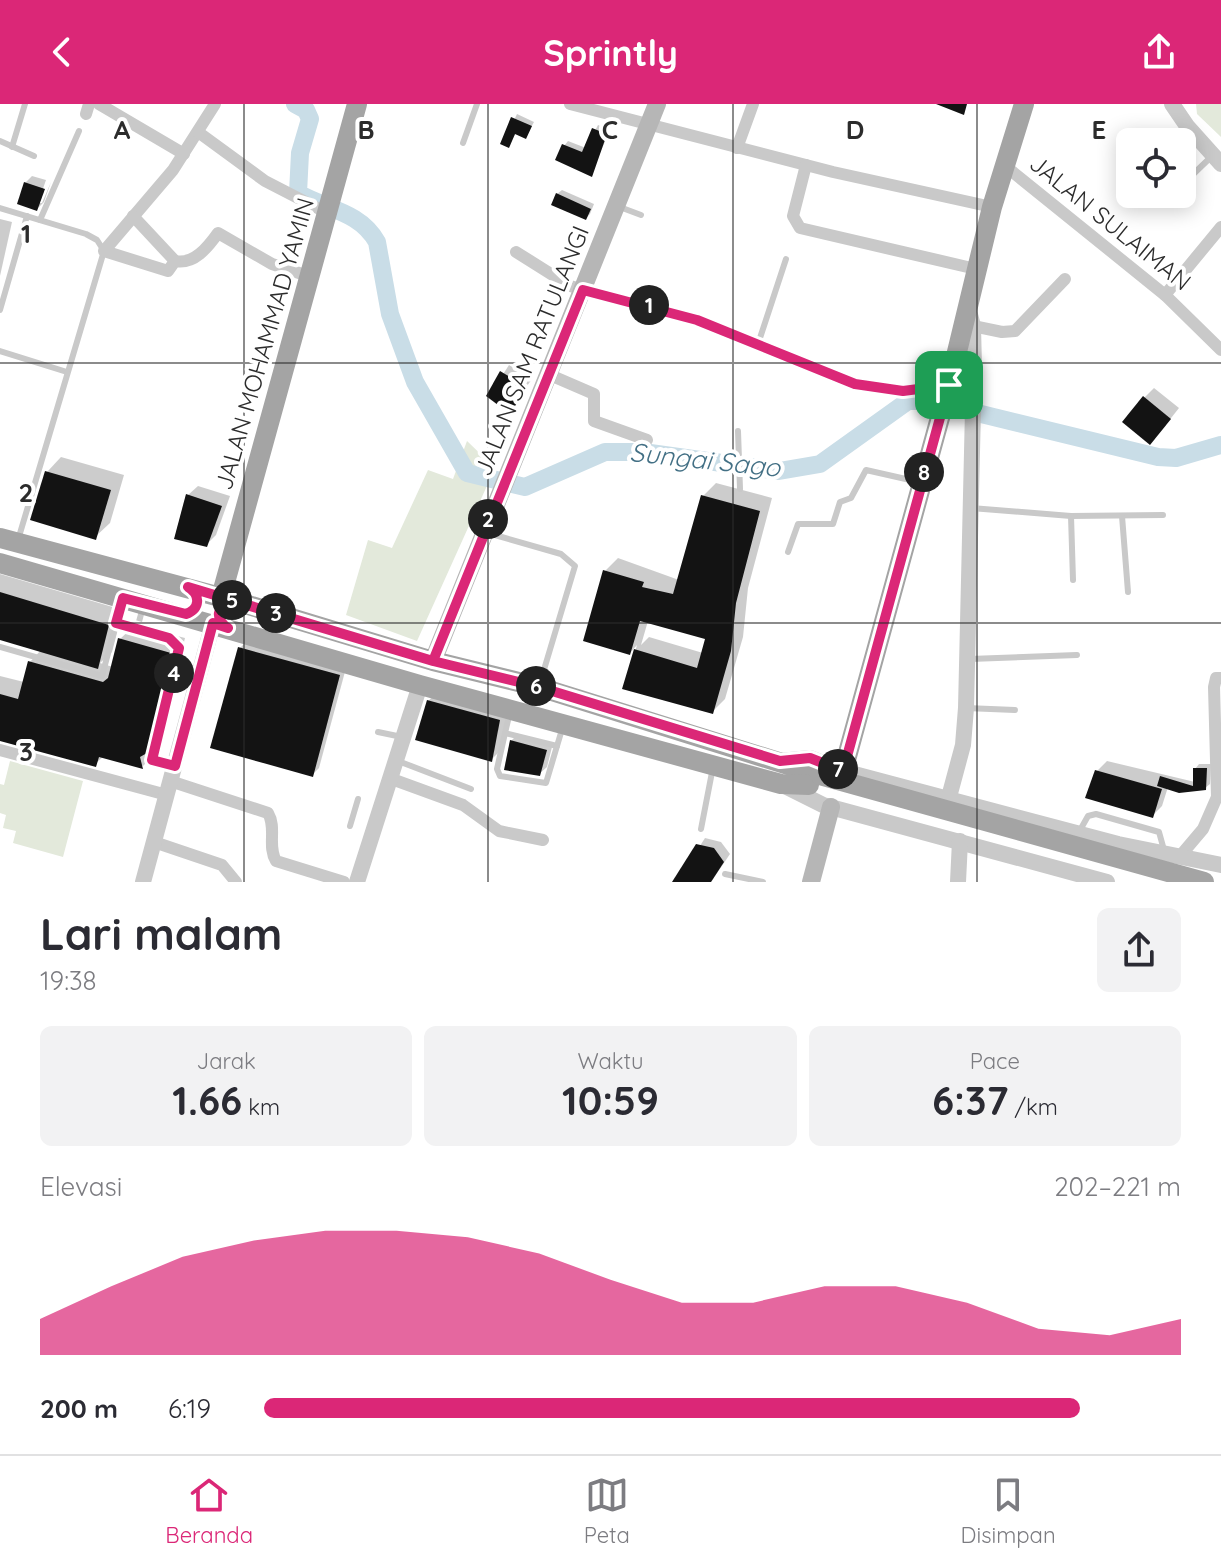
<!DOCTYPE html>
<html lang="id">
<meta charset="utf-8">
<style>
:root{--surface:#fff;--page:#f2f2f3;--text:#2b2b33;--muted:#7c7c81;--line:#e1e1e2;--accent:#db2777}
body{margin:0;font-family:Quicksand,sans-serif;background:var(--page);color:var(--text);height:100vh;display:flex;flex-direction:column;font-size:30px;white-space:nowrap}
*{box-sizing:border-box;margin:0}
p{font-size:26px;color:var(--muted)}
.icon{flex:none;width:44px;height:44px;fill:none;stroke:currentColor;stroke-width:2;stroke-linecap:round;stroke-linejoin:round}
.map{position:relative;height:778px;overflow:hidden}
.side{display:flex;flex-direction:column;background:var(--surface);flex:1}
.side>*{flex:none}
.buttons{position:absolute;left:1116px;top:24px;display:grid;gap:16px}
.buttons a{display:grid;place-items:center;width:80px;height:80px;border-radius:12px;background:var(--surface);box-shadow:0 4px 20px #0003;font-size:40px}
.pin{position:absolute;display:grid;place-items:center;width:68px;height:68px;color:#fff;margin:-34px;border-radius:16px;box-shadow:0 4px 12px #0006}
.km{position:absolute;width:40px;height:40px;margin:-20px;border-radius:50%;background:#222;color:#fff;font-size:22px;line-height:40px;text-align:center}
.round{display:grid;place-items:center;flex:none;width:84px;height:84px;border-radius:12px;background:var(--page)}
.headline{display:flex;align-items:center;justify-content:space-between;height:136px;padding:0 40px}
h1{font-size:44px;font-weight:700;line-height:60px}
.figures{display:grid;grid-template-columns:repeat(3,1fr);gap:12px;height:136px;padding:8px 40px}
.figures div{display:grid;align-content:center;border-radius:12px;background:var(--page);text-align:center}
.figures b{font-size:40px;font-weight:700}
.figures small{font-size:22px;font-weight:400}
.figures p{font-size:22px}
.chart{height:224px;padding:16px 40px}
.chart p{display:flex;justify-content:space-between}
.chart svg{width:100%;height:144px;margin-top:8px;fill:var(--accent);opacity:.7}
ul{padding:0 40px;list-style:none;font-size:26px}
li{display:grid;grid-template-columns:128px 96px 1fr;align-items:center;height:60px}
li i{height:20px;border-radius:10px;background:var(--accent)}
header{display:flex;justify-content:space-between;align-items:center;height:104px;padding:0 40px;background:var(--accent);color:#fff;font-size:36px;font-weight:700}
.dock{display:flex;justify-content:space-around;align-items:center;height:112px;border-top:2px solid var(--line);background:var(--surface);font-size:22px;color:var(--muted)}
.dock a{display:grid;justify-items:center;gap:4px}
.dock .on{color:var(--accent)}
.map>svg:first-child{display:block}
.green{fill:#e3e9db}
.shadow{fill:#0003;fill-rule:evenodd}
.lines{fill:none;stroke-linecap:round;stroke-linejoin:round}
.river{stroke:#c9dde7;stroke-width:18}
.building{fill:#131313}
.service{stroke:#c9c9c9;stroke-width:6}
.minor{stroke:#c9c9c9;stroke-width:12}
.tertiary{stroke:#c9c9c9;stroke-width:16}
.secondary{stroke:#b6b6b6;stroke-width:18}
.primary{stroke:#a4a4a4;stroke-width:20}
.primary-bridge{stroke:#a4a4a4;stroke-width:20}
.route-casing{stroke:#fff;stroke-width:16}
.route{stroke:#db2777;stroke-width:10}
.grid{fill:none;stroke:#2c2c2c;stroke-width:2;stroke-opacity:0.55}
.labels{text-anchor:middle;stroke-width:8;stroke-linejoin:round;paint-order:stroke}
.street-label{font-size:24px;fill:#2c2c2c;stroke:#fff}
.water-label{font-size:26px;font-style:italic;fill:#437085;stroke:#fff}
.grid-label{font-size:26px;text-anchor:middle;font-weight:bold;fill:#2c2c2c;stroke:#fff;stroke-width:8;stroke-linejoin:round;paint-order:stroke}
</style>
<header><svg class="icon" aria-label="back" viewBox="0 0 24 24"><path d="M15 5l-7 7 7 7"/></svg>Sprintly<svg class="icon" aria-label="share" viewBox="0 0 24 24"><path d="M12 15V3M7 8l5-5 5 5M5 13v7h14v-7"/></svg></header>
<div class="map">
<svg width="1221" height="778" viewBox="0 0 1221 778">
<rect width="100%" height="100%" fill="#fff"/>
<g class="green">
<polygon points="1196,0 1221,0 1221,33 1197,10"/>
<polygon points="467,337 495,364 417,537 346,511 368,436 392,444 428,366 453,375"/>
<polygon points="10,657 83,677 63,753 13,739 16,727 3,724 6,711 0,709 0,680 4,681"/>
</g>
<g class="shadow">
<polygon points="517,10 534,18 526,33 516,29 509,41 503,39"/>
<polygon points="598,21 610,26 591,70 564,42 568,37 586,44"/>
<polygon points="32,72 46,76 38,99 42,99 51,78 44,98 37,105 25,79"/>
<polygon points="562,86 594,100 590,110 586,114 557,90"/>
<polygon points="0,115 12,118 0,172"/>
<polygon points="509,261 532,275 509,307 489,292"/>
<polygon points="1154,284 1179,304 1160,328 1144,294"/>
<polygon points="61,353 124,371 110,419 95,433 47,368"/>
<path d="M 716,379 L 772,394 L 748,484 L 743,533 L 725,595 L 712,608 L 625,584 L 637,541 L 630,549 L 605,467 L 618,454 L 679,476 L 703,392 ZM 648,517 L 707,533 L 703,549 L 649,533 L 641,541 Z"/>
<polygon points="198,382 230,392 216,431 206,441 188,391"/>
<polygon points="0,470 123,506 112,548 100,559 113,563 120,535 135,521 185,534 161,632 155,639 157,648 143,662 104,652 95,660 0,635 0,572 24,578 30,558 41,546 0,535"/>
<polygon points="247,537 346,564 319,664 312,671 240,544"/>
<polygon points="438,588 508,607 501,646 492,655 428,597"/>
<polygon points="518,630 553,639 547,663 539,670 511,637"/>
<polygon points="1107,657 1195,678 1195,665 1199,660 1211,660 1210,680 1205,684 1168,683 1162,702 1152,712 1097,667"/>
<polygon points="705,734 721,738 730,750 711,778 677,778"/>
</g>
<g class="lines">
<path class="river" d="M 295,0 L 306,6 L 310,15 L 300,49 L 298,89 C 325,105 360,107 377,138 L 390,210 L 415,278 L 467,369 L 525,383 L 605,348 L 643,348 L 779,367 L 820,360 L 908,297 L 928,297 L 1158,353 L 1176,354 L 1221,341"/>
</g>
<g class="building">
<polygon points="936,0 967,0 964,11"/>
<polygon points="511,13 532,22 526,35 515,30 509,44 500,40"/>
<polygon points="592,24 607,30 592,73 555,56 562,40 582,48"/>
<polygon points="24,78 45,85 37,107 17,100"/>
<polygon points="556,89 591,105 586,116 551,101"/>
<polygon points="500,267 527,283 510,310 486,292"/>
<polygon points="1143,292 1171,315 1150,341 1122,318"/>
<polygon points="45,367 111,386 96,436 30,416"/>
<polygon points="186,390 222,402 207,443 174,435"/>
<polygon points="701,391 760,407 736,499 731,547 713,610 622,585 634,545 697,564 705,535 640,517 630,551 583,537 603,466 644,478 642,483 673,490"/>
<polygon points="0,488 109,521 98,565 0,536"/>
<polygon points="118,534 171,549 147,649 140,653 143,665 99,653 96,663 0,637 0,590 18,595 28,557 103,578 108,574"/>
<polygon points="238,543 340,571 313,673 210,644"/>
<polygon points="427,596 500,616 492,658 415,636"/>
<polygon points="510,636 547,646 540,672 504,666"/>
<polygon points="1193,664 1207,664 1206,686 1179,689 1157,682 1160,672 1193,682"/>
<polygon points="1095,666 1162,685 1153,714 1085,694"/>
<polygon points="696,740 714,744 724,758 711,778 672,778"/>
</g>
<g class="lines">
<g class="service">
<polyline points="0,37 34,52"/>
<polyline points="463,39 477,0"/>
<polyline points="12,43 25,0"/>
<polyline points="1182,81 1212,52"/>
<polyline points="617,102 641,111"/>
<polyline points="0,104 86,130 97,136 104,147 18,436"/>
<polyline points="40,116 79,27"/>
<polyline points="0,206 27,112"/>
<polyline points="758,240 786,155"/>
<polyline points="0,247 67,268"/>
<polyline points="738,327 740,385"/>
<polyline points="971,404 1071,412 1163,411"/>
<polyline points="1071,412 1073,476"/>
<polyline points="1122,412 1128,488"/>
<polyline points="488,429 561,450 575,462 540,579"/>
<polyline points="788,448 798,420 833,420 840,398 851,394 866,366 919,378"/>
<polyline points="116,519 169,534 179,542 152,656"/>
<polyline points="137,525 143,503"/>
<polyline points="0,543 102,572 122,497"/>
<polyline points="970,555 1077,551"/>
<polyline points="966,604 1015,606"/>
<polyline points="510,608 505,629 557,642 563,622"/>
<polyline points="378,628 402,633"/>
<polyline points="505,629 497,665 500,672 546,679 557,642"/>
<polyline points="146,655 171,661"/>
<polyline points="398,657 471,685"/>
<polyline points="350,722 358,695"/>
<polyline points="701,725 713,663"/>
<polyline points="1079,728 1088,712 1096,710 1159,728 1164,746"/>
<polyline points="725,770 763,778"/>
</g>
<g class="minor">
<polyline points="99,0 184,50"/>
<path d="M 215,0 L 173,66 L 104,147 L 168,167 L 175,157 C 194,161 208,143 218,129 L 272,160 L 311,173"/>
<polyline points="570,0 833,68 992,103"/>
<polyline points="86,10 89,0"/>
<polyline points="198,28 265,77 329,110"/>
<polyline points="737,44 753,0"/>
<polyline points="806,61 793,112 800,124 976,165"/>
<polyline points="1004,61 1165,191 1221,246"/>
<polyline points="133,112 175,157"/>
<polyline points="516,148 570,182 697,216 855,280 903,287 949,281"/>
<polyline points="1165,191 1221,123"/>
<polyline points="973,222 1002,228 1015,227 1065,175"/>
<polyline points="550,271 594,290 594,317 647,336"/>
<polyline points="0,646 167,691"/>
<polyline points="389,674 463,701 499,727 543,736"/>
<path d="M 170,677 L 268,709 C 277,724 267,742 276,757 L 344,778"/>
<polyline points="154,738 222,761 236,778"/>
<polyline points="1181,751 1203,725 1217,693 1214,583 1216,574 1221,574"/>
</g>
<g class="tertiary">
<polyline points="1172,0 1187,22 1221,60"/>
<polyline points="780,657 810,654 843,667 1118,740 1221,761"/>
<polyline points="783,681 823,701 1107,778"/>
<polyline points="949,693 963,641 966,604 974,263 973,222 968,203"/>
<polyline points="143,778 213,519"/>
<polyline points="357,778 420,581"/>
<polyline points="958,778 960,737"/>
</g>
<g class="secondary">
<polyline points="433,557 657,0"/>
<polyline points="811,778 831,703"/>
</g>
<g class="primary">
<polyline points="0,434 235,497 433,557 539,583 820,671"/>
<polyline points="0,459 420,581 781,680 809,681"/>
<polyline points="221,493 357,0"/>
<polyline points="843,667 949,281 992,103 1024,0"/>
</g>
<polyline class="primary-bridge" points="820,671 1204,778"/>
</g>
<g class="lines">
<defs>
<path id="route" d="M 949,281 L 903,287 L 855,280 L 697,216 L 583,186 L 433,557 L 188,483 C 201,491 200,505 186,510 L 123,494 L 116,519 L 169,534 L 179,544 L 152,656 L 175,662 L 213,519 L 228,524 C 215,516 216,502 230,496 L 433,557 L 539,583 L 780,657 L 810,654 L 843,667 L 949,281"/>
</defs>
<use href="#route" class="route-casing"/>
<use href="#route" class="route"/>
</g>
<path class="grid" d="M 244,0 L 244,778M 488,0 L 488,778M 733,0 L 733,778M 977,0 L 977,778M 0,259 L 1221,259M 0,519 L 1221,519"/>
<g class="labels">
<g class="street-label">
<text transform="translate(1110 119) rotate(39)" y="8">JALAN SULAIMAN</text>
<text transform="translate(265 240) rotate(-74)" y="8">JALAN MOHAMMAD YAMIN</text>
<text transform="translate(532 247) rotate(-68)" y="8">JALAN SAM RATULANGI</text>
</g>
<g class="water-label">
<text transform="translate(705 356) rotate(6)" y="9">Sungai Sago</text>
</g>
</g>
<g class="grid-label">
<text x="122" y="35">A</text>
<text x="366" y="35">B</text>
<text x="610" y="35">C</text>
<text x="855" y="35">D</text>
<text x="1099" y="35">E</text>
<text x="26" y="139">1</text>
<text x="26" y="398">2</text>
<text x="26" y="657">3</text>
</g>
</svg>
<div class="buttons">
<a><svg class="icon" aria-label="locate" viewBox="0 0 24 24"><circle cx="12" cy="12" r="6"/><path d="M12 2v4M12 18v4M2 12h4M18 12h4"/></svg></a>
</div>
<div class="pin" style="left:949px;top:281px;background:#1e9e55"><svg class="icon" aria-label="arrive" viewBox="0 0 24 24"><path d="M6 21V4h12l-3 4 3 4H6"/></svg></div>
<b class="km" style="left:649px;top:201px">1</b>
<b class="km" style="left:488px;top:415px">2</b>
<b class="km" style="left:276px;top:509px">3</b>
<b class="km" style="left:174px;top:569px">4</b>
<b class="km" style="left:232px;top:496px">5</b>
<b class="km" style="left:536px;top:582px">6</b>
<b class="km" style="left:838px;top:665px">7</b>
<b class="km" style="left:924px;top:368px">8</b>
</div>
<section class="side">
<div class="headline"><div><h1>Lari malam</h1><p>19:38</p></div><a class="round"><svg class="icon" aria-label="share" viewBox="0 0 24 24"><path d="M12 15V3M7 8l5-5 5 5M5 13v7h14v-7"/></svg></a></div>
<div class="figures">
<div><p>Jarak</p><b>1.66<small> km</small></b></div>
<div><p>Waktu</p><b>10:59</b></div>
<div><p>Pace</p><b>6:37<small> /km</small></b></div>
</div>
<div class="chart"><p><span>Elevasi</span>202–221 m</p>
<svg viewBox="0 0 160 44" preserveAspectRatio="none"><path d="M0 44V33L10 23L20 14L30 9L40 6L50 6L60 8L70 13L80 21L90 28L100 28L110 23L120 23L130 28L140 36L150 38L160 33V44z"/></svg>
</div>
<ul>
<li><b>200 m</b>6:19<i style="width:89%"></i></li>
</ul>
</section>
<nav class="dock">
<a class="on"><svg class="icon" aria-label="home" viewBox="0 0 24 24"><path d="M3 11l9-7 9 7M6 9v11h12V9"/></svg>Beranda</a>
<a><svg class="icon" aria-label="map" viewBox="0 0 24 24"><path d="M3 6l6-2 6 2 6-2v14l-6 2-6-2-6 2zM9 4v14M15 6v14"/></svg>Peta</a>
<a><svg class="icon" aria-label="saved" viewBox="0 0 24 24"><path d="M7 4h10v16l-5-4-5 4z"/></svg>Disimpan</a>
</nav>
